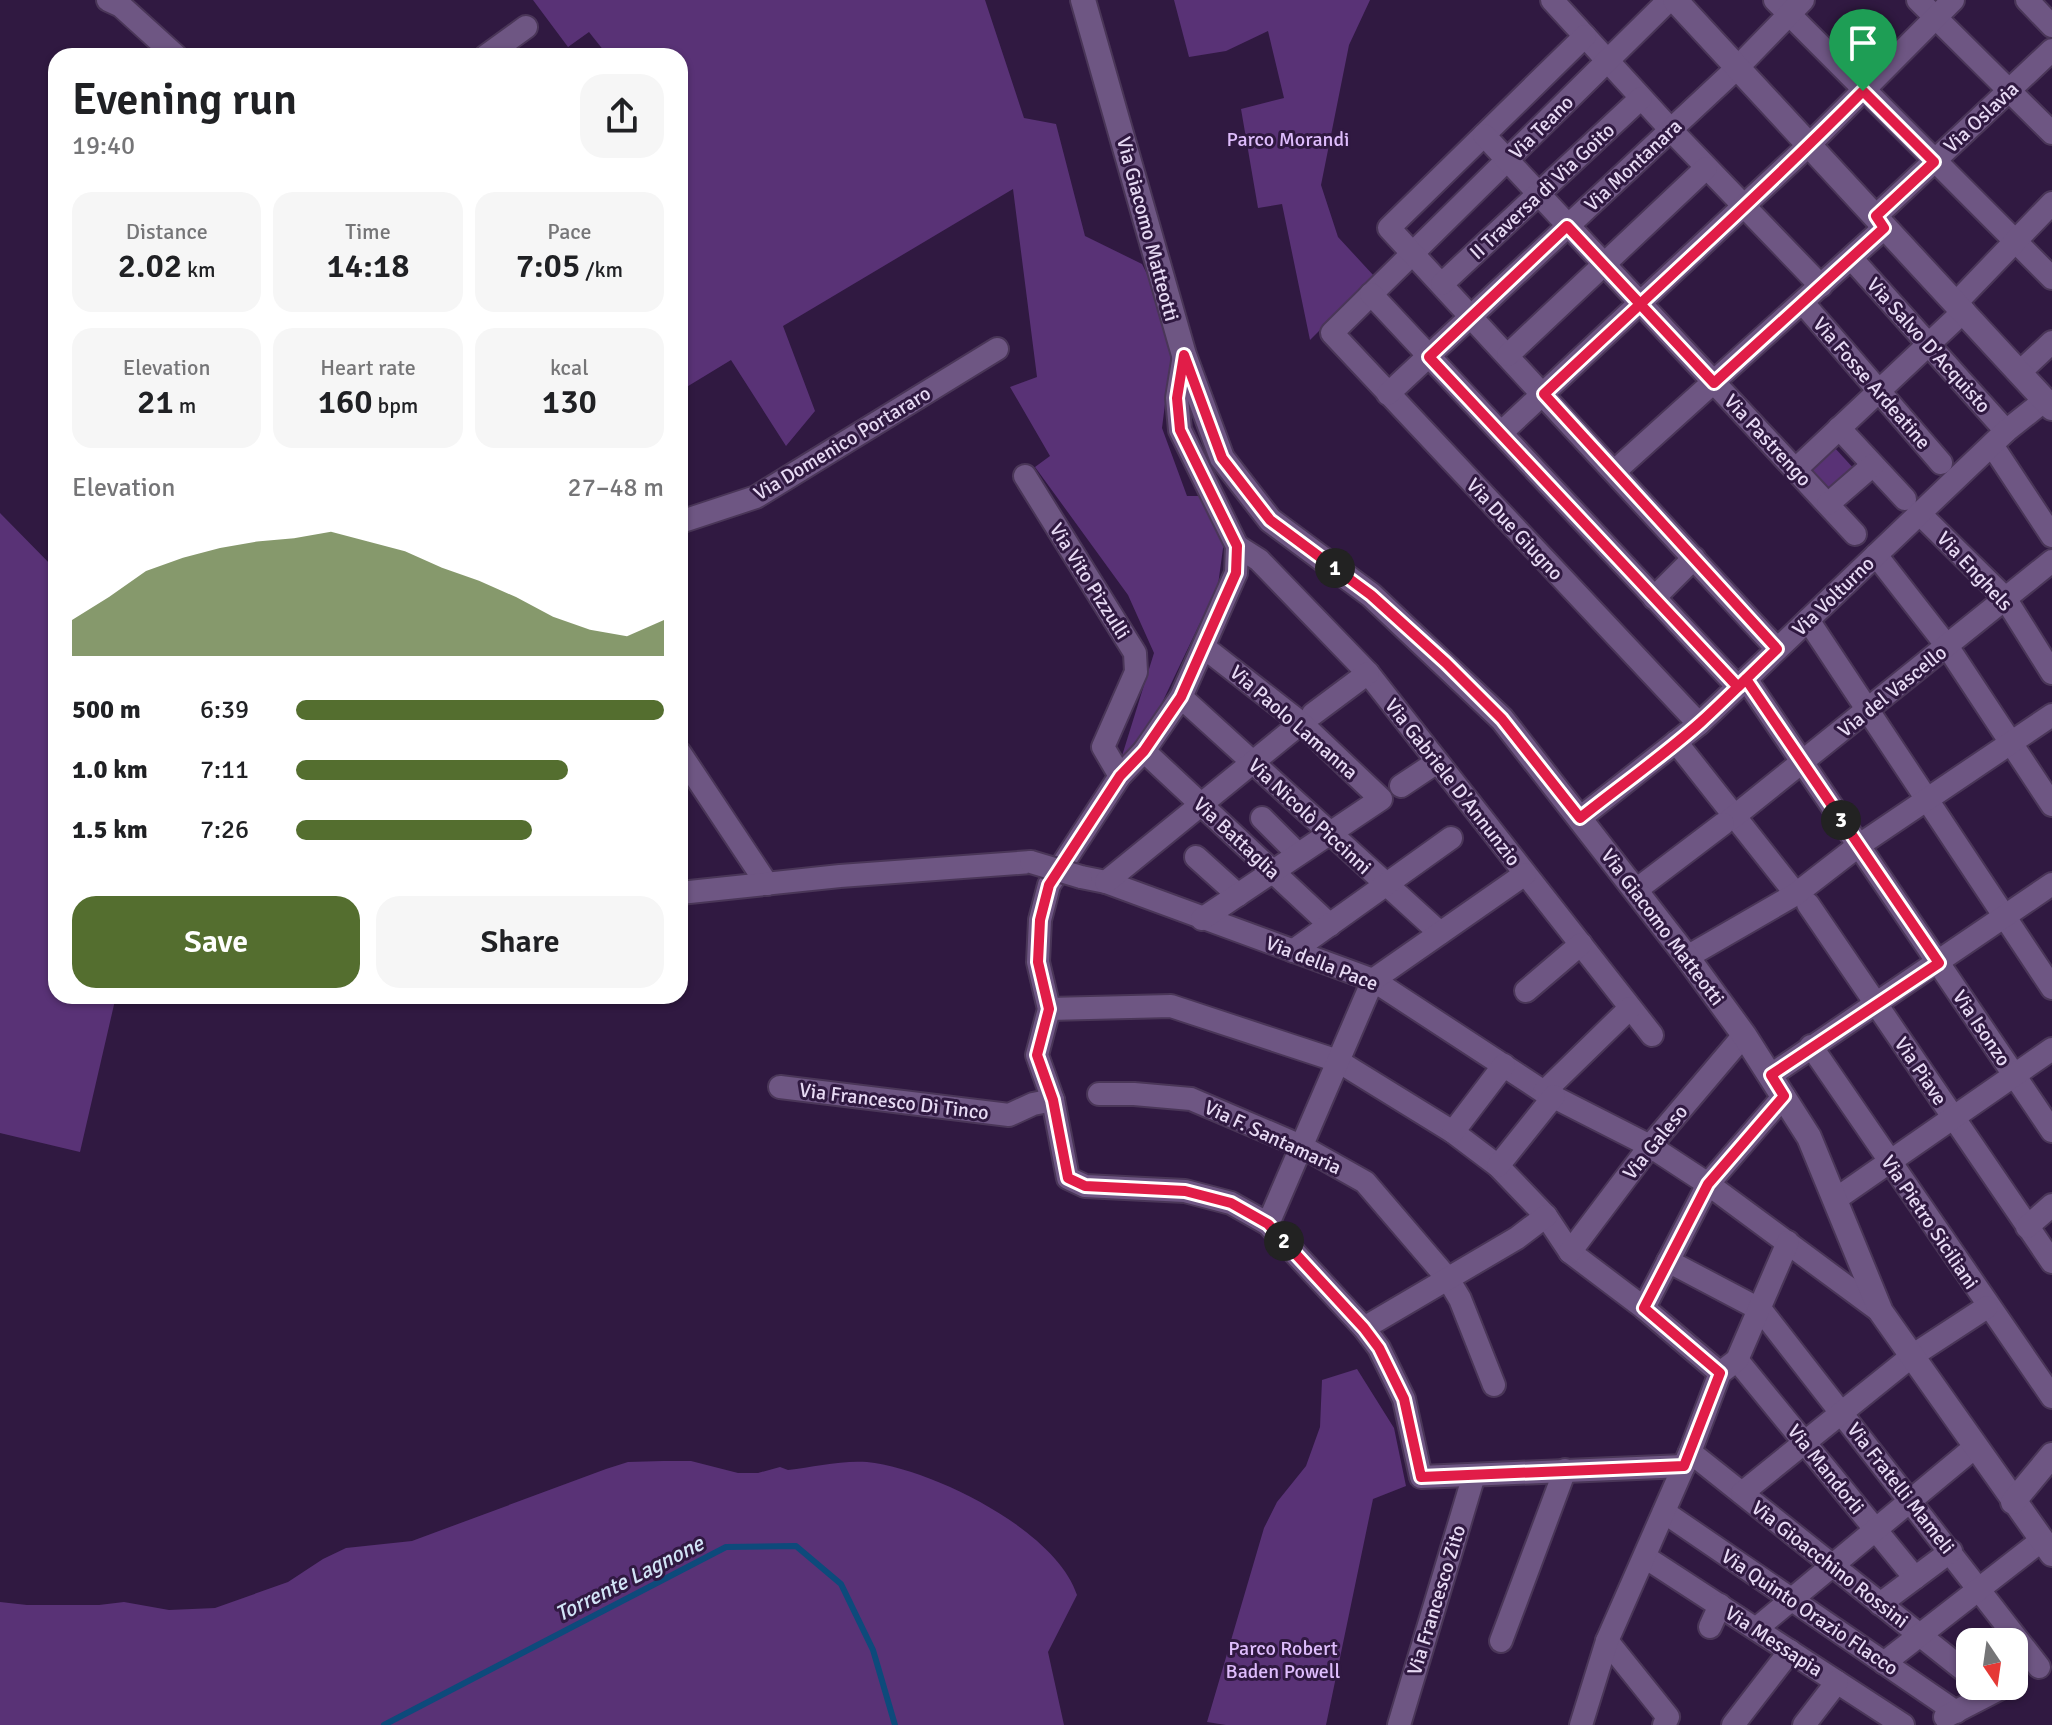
<!DOCTYPE html>
<meta charset="utf-8">
<style>
:root{--surface:#fff;--page:#f6f6f6;--text:#202124;--muted:#757577;--accent:#546e2f}
body{margin:0;font-family:Signika,sans-serif;background:var(--page);color:var(--text);height:100vh;display:flex;flex-direction:column;font-size:30px;white-space:nowrap}
*{box-sizing:border-box;margin:0}
p{font-size:26px;color:var(--muted)}
.icon{flex:none;width:44px;height:44px;fill:none;stroke:currentColor;stroke-width:2;stroke-linecap:round;stroke-linejoin:round}
.map{position:relative;flex:1;overflow:hidden}
.panel{position:absolute;left:48px;top:48px;width:640px;height:956px;display:flex;flex-direction:column;background:var(--surface);border-radius:24px;box-shadow:0 2px 6px #0004}
.panel>*{flex:none}
.needle{width:52px;rotate:167deg}
.buttons{position:absolute;left:1956px;top:1628px;display:grid;gap:16px}
.buttons a{display:grid;place-items:center;width:72px;height:72px;border-radius:16px;background:var(--surface);box-shadow:0 2px 6px #0004;font-size:40px}
.pin{position:absolute;display:grid;place-items:center;width:68px;height:68px;color:#fff;margin:-82px -34px;border-radius:50% 50% 50% 0;rotate:-45deg;box-shadow:0 0 8px #0007}
.pin .icon{rotate:45deg}
.km{position:absolute;width:40px;height:40px;margin:-20px;border-radius:50%;background:#222;color:#fff;font-size:22px;line-height:40px;text-align:center}
.round{display:grid;place-items:center;flex:none;width:84px;height:84px;border-radius:24px;background:var(--page)}
.summary{display:flex;align-items:center;justify-content:space-between;height:136px;padding:0 24px}
h1{font-size:44px;font-weight:600;line-height:60px}
.figures{display:grid;grid-template-columns:repeat(3,1fr);gap:12px;height:136px;padding:8px 24px}
.figures div{display:grid;align-content:center;border-radius:20px;background:var(--page);text-align:center}
.figures b{font-size:34px;font-weight:600}
.figures small{font-size:22px;font-weight:400}
.figures p{font-size:22px}
.chart{height:224px;padding:16px 24px}
.chart p{display:flex;justify-content:space-between}
.chart svg{width:100%;height:144px;margin-top:8px;fill:var(--accent);opacity:.7}
.primary-button{display:flex;gap:16px;margin-top:auto;padding:16px 24px}
.primary-button a{flex:1;height:92px;border-radius:24px;background:var(--accent);color:#fff;font-size:32px;font-weight:600;line-height:92px;text-align:center}
.primary-button a+a{background:var(--page);color:var(--text)}
ul{padding:0 24px;list-style:none;font-size:26px}
li{display:grid;grid-template-columns:128px 96px 1fr;align-items:center;height:60px}
li i{height:20px;border-radius:10px;background:var(--accent)}
.map>svg:first-child{display:block}
.green{fill:#593276}
.lines{fill:none;stroke-linecap:round;stroke-linejoin:round}
.stream{stroke:#0d4a7b;stroke-width:6}
.minor-casing{stroke:#4a3658;stroke-width:26}
.tertiary-casing{stroke:#4a3658;stroke-width:28}
.minor{stroke:#6e5683;stroke-width:22}
.tertiary{stroke:#6e5683;stroke-width:24}
.minor-bridge-casing{stroke:#4a3658;stroke-width:26;stroke-linecap:butt}
.minor-bridge{stroke:#6e5683;stroke-width:22}
.route-casing{stroke:#fff;stroke-width:16}
.route{stroke:#e11d48;stroke-width:10}
.labels{text-anchor:middle;stroke-width:6;stroke-linejoin:round;paint-order:stroke}
.street-label{font-size:20px;fill:#e7daf4;stroke:#301941}
.park-label{font-size:20px;fill:#dfbdfd;stroke:#301941}
.water-label{font-size:22px;font-style:italic;fill:#d2e4f6;stroke:#301941}
</style>
<div class="map">
<svg width="2052" height="1725" viewBox="0 0 2052 1725">
<rect width="100%" height="100%" fill="#301941"/>
<g class="green">
<polygon points="533,0 985,0 1024,118 1056,124 1085,236 1142,264 1150,280 1171,356 1162,428 1187,496 1204,496 1224,541 1218,585 1141,747 1121,759 1154,653 1128,595 1035,467 1050,456 1010,387 1037,377 1013,189 783,326 815,411 786,446 731,360 680,391 680,56 608,56 589,32 568,47"/>
<polygon points="1174,0 1370,0 1349,45 1321,185 1338,237 1374,276 1310,340 1282,204 1258,208 1241,109 1284,98 1268,31 1226,51 1189,57"/>
<polygon points="1834,447 1855,470 1831,493 1809,470"/>
<polygon points="0,513 56,570 56,996 116,996 80,1152 0,1133"/>
<polygon points="1357,1369 1394,1428 1406,1486 1373,1499 1326,1725 1226,1725 1207,1722 1264,1528 1277,1502 1306,1466 1320,1427 1322,1380"/>
<path d="M 663,1461 L 691,1461 L 738,1473 L 758,1473 L 780,1467 L 788,1470 C 813,1467 842,1460 867,1462 C 932,1469 1056,1530 1077,1595 L 1048,1652 L 1064,1725 L 0,1725 L 0,1602 L 27,1605 L 99,1605 L 124,1602 L 169,1610 L 215,1608 L 288,1582 L 323,1559 L 346,1548 L 412,1541 L 606,1469 L 628,1462 Z"/>
</g>
<g class="lines">
<polyline class="stream" points="384,1725 726,1547 796,1546 841,1584 873,1650 895,1725"/>
<defs>
<g id="minor">
<polyline points="108,0 121,6 176,56"/>
<polyline points="1552,0 1670,129 1821,286"/>
<polyline points="1669,0 1332,333 1699,724"/>
<polyline points="1775,0 2052,278"/>
<polyline points="1918,0 2052,133"/>
<polyline points="2027,0 2052,26"/>
<polyline points="1585,36 1389,228 1777,649"/>
<polyline points="486,56 526,27"/>
<polyline points="1484,135 1855,534"/>
<polyline points="1876,216 2052,50"/>
<polyline points="1852,259 2006,431"/>
<polyline points="1442,284 1641,98"/>
<polyline points="1371,294 1738,687"/>
<polyline points="1803,303 1941,463"/>
<polyline points="1956,303 2052,203"/>
<polyline points="1184,355 1177,398 1180,430 1237,546 1236,573 1181,697 1144,751 1120,776 1049,885 1040,920 1038,962 1049,1009 1037,1055 1053,1100 1068,1178 1085,1186 1185,1191 1231,1203 1268,1224 1364,1328 1379,1348 1404,1399 1421,1477 1684,1466"/>
<polyline points="1508,355 1706,168"/>
<polyline points="2021,371 2052,342"/>
<polyline points="1388,394 1738,67 1803,0"/>
<polyline points="1839,428 1905,499"/>
<polyline points="1501,433 1810,144 1953,0"/>
<polyline points="1992,445 2052,536"/>
<polyline points="1796,469 1964,311"/>
<polyline points="1615,471 1884,228"/>
<polyline points="1025,476 1135,653 1136,672 1103,747 1120,776"/>
<polyline points="1828,504 1873,465"/>
<polyline points="1919,513 2005,598 2052,673"/>
<polyline points="680,522 756,497 997,349"/>
<polyline points="1237,546 1259,560 1368,673 1652,1035"/>
<polyline points="1876,555 1947,646 2052,805"/>
<polyline points="1654,598 1694,558"/>
<polyline points="1808,620 2052,988"/>
<polyline points="1746,679 2052,1131"/>
<polyline points="1181,697 1440,933"/>
<polyline points="1313,714 1368,673"/>
<polyline points="1676,742 1796,894"/>
<polyline points="1144,751 1330,925"/>
<polyline points="680,753 767,884"/>
<polyline points="1401,786 1437,762"/>
<polyline points="1262,818 1298,854"/>
<polyline points="1580,818 1699,724 2006,431 2045,400"/>
<polyline points="1731,819 2052,561"/>
<polyline points="1196,857 1238,895"/>
<polyline points="1081,877 1106,882 1373,980 1544,1092 1650,1146 1708,1184 1881,1312"/>
<polyline points="1106,882 1301,723"/>
<polyline points="1636,890 1723,824"/>
<polyline points="680,893 840,876 1031,862"/>
<polyline points="1808,904 2052,1262"/>
<polyline points="1202,919 1381,799 1301,723 1205,648"/>
<polyline points="1293,951 1451,838"/>
<polyline points="1687,957 1796,894 1858,846 2052,715"/>
<polyline points="1526,991 1581,944"/>
<polyline points="1049,1009 1171,1006 1338,1061 1453,1132 1498,1166 1546,1216 1570,1252 1644,1308 1720,1373"/>
<polyline points="1811,1046 2052,1397"/>
<polyline points="1771,1075 2052,884"/>
<polyline points="780,1087 1009,1115 1033,1104 1053,1100"/>
<polyline points="1544,1092 1630,1008"/>
<polyline points="1099,1094 1134,1094 1191,1099 1301,1146 1365,1182 1448,1279 1460,1299 1494,1385"/>
<polyline points="1453,1132 1504,1065"/>
<polyline points="1498,1166 1554,1096"/>
<polyline points="1836,1199 2052,1049"/>
<polyline points="1268,1224 1373,980 1525,874"/>
<polyline points="2027,1227 2052,1205"/>
<polyline points="1570,1252 1650,1146 1744,1035"/>
<polyline points="1668,1261 1761,1310 2039,1667"/>
<polyline points="1644,1308 1708,1184 1784,1096"/>
<polyline points="1364,1328 1517,1238 1546,1216"/>
<polyline points="1737,1360 1915,1578"/>
<polyline points="1690,1452 1970,1675"/>
<polyline points="1742,1493 1912,1356 1987,1307"/>
<polyline points="1664,1512 1956,1712"/>
<polyline points="1645,1557 1903,1725"/>
<polyline points="1880,1604 1951,1551"/>
<polyline points="1710,1627 1720,1605"/>
<polyline points="1756,1629 1975,1447"/>
<polyline points="1501,1641 1565,1470"/>
<polyline points="1607,1641 1668,1717 1664,1725"/>
<polyline points="1884,1663 2042,1540"/>
<polyline points="1945,1717 2005,1686"/>
<polyline points="1399,1725 1474,1475"/>
<polyline points="1581,1725 1607,1641 1690,1452 1720,1373 1737,1360 1788,1242"/>
<polyline points="1733,1725 1790,1651"/>
<polyline points="1804,1725 1837,1682"/>
</g>
<g id="tertiary">
<polyline points="1083,0 1184,355 1222,458 1270,520 1371,595 1502,719 1687,957 1744,1035 1809,1137 1881,1312 2052,1554"/>
<polyline points="1675,0 2052,408"/>
<polyline points="2013,1502 2052,1455"/>
</g>
</defs>
<use href="#minor" class="minor-casing"/>
<use href="#tertiary" class="tertiary-casing"/>
<use href="#minor" class="minor"/>
<use href="#tertiary" class="tertiary"/>
<defs>
<polyline id="minor-bridge" points="1031,862 1081,877"/>
</defs>
<use href="#minor-bridge" class="minor-bridge-casing"/>
<use href="#minor-bridge" class="minor-bridge"/>
</g>
<g class="lines">
<defs>
<path id="route" d="M 1863,91 C 1760,195 1651,293 1544,394 L 1777,649 C 1752,673 1727,698 1701,722 C 1663,756 1620,786 1580,818 L 1502,719 L 1446,663 L 1371,595 L 1270,520 L 1222,458 L 1184,355 L 1177,398 L 1180,430 L 1237,546 L 1236,573 L 1181,697 L 1144,751 L 1120,776 L 1049,885 L 1040,920 L 1038,962 L 1049,1009 L 1037,1055 L 1053,1100 L 1068,1178 L 1085,1186 L 1185,1191 L 1231,1203 L 1268,1224 L 1364,1328 L 1379,1348 L 1404,1399 L 1421,1477 L 1684,1466 L 1720,1373 L 1644,1308 L 1708,1184 L 1784,1096 L 1771,1075 L 1939,963 L 1746,679 L 1738,687 L 1429,357 L 1567,226 L 1714,383 L 1884,228 L 1876,216 L 1934,162 L 1863,91"/>
</defs>
<use href="#route" class="route-casing"/>
<use href="#route" class="route"/>
</g>
<g class="labels">
<g class="street-label">
<text transform="translate(1981 117) rotate(-43)" y="7">Via Oslavia</text>
<text transform="translate(1541 127) rotate(-45)" y="7">Via Teano</text>
<text transform="translate(1633 165) rotate(-43)" y="7">Via Montanara</text>
<text transform="translate(1542 191) rotate(-43)" y="7">II Traversa di Via Goito</text>
<text transform="translate(1148 229) rotate(75)" y="7">Via Giacomo Matteotti</text>
<text transform="translate(1929 345) rotate(48)" y="7">Via Salvo D'Acquisto</text>
<text transform="translate(1872 383) rotate(49)" y="7">Via Fosse Ardeatine</text>
<text transform="translate(1768 440) rotate(47)" y="7">Via Pastrengo</text>
<text transform="translate(842 443) rotate(-31)" y="7">Via Domenico Portararo</text>
<text transform="translate(1515 529) rotate(47)" y="7">Via Due Giugno</text>
<text transform="translate(1975 571) rotate(47)" y="7">Via Enghels</text>
<text transform="translate(1090 581) rotate(58)" y="7">Via Vito Pizzulli</text>
<text transform="translate(1833 596) rotate(-44)" y="7">Via Volturno</text>
<text transform="translate(1892 691) rotate(-39)" y="7">Via del Vascello</text>
<text transform="translate(1294 722) rotate(41)" y="7">Via Paolo Lamanna</text>
<text transform="translate(1453 782) rotate(52)" y="7">Via Gabriele D'Annunzio</text>
<text transform="translate(1310 816) rotate(43)" y="7">Via Nicolò Piccinni</text>
<text transform="translate(1237 838) rotate(43)" y="7">Via Battaglia</text>
<text transform="translate(1663 927) rotate(53)" y="7">Via Giacomo Matteotti</text>
<text transform="translate(1322 963) rotate(21)" y="7">Via della Pace</text>
<text transform="translate(1982 1028) rotate(56)" y="7">Via Isonzo</text>
<text transform="translate(1921 1071) rotate(56)" y="7">Via Piave</text>
<text transform="translate(894 1101) rotate(7)" y="7">Via Francesco Di Tinco</text>
<text transform="translate(1273 1137) rotate(25)" y="7">Via F. Santamaria</text>
<text transform="translate(1655 1142) rotate(-51)" y="7">Via Galeso</text>
<text transform="translate(1930 1222) rotate(56)" y="7">Via Pietro Siciliani</text>
<text transform="translate(1826 1469) rotate(51)" y="7">Via Mandorli</text>
<text transform="translate(1901 1488) rotate(52)" y="7">Via Fratelli Mameli</text>
<text transform="translate(1830 1564) rotate(38)" y="7">Via Gioacchino Rossini</text>
<text transform="translate(1436 1600) rotate(-73)" y="7">Via Francesco Zito</text>
<text transform="translate(1810 1612) rotate(34)" y="7">Via Quinto Orazio Flacco</text>
<text transform="translate(1774 1641) rotate(33)" y="7">Via Messapia</text>
</g>
<g class="park-label">
<text x="1288" y="146">Parco Morandi</text>
<text x="1283" y="1655">Parco Robert<tspan x="1283" dy="23">Baden Powell</tspan></text>
</g>
<g class="water-label">
<text transform="translate(629 1578) rotate(-27)" y="8">Torrente Lagnone</text>
</g>
</g>
</svg>
<div class="buttons">
<a><svg class="needle" viewBox="-14 -14 28 28"><path d="M0-13l5 13h-10z" fill="#e53935"/><path d="M0 13l5-13h-10z" fill="#757577"/></svg></a>
</div>
<div class="pin" style="left:1863px;top:91px;background:#1e9e55"><svg class="icon" aria-label="arrive" viewBox="0 0 24 24"><path d="M6 21V4h12l-3 4 3 4H6"/></svg></div>
<b class="km" style="left:1335px;top:568px">1</b>
<b class="km" style="left:1284px;top:1241px">2</b>
<b class="km" style="left:1841px;top:820px">3</b>
<section class="panel">
<div class="summary"><div><h1>Evening run</h1><p>19:40</p></div><a class="round"><svg class="icon" aria-label="share" viewBox="0 0 24 24"><path d="M12 15V3M7 8l5-5 5 5M5 13v7h14v-7"/></svg></a></div>
<div class="figures">
<div><p>Distance</p><b>2.02<small> km</small></b></div>
<div><p>Time</p><b>14:18</b></div>
<div><p>Pace</p><b>7:05<small> /km</small></b></div>
</div>
<div class="figures">
<div><p>Elevation</p><b>21<small> m</small></b></div>
<div><p>Heart rate</p><b>160<small> bpm</small></b></div>
<div><p>kcal</p><b>130</b></div>
</div>
<div class="chart"><p><span>Elevation</span>27–48 m</p>
<svg viewBox="0 0 160 44" preserveAspectRatio="none"><path d="M0 44V33L10 26L20 18L30 14L40 11L50 9L60 8L70 6L80 9L90 12L100 17L110 21L120 26L130 32L140 36L150 38L160 33V44z"/></svg>
</div>
<ul>
<li><b>500 m</b>6:39<i style="width:100%"></i></li>
<li><b>1.0 km</b>7:11<i style="width:74%"></i></li>
<li><b>1.5 km</b>7:26<i style="width:64%"></i></li>
</ul>
<div class="primary-button"><a>Save</a><a>Share</a></div>
</section>
</div>
